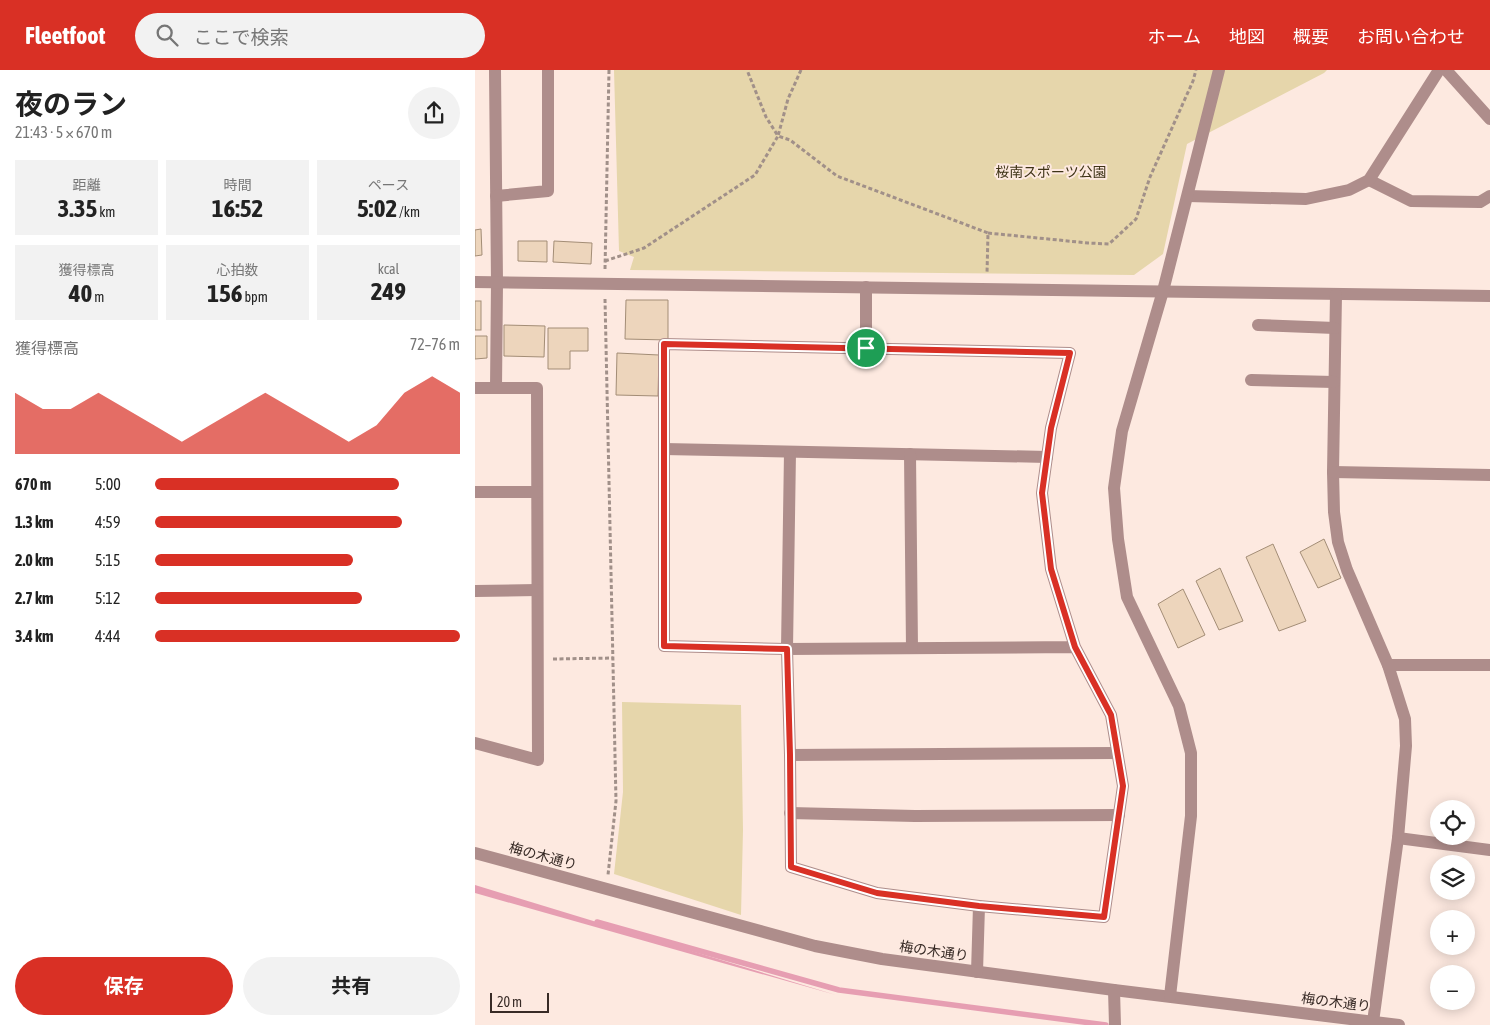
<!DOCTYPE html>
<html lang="ja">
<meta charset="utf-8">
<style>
:root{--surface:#fff;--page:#f2f2f2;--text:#222;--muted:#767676;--accent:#d93025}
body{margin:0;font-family:"Asap Condensed","Noto Sans JP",sans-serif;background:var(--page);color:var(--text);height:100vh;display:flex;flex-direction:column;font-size:19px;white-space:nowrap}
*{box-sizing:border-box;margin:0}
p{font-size:16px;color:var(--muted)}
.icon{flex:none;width:28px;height:28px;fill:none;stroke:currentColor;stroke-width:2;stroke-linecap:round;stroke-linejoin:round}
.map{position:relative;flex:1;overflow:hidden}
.side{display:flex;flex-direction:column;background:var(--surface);width:475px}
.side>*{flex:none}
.fabs{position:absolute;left:955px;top:730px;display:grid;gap:10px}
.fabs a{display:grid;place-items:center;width:45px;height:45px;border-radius:50%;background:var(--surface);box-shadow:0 2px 12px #0003;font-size:25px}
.scale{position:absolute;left:15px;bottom:12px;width:59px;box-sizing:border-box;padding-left:5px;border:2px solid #382b26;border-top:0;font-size:14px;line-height:18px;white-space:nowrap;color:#382b26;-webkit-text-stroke:4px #fde9e0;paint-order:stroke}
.pin{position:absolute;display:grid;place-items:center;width:42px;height:42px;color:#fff;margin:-21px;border:2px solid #fff;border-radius:50%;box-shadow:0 1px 5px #0007}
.round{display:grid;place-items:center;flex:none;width:52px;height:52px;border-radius:26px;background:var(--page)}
.overview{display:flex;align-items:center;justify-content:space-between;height:85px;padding:0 15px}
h1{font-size:28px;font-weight:700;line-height:38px}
.figures{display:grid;grid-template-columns:repeat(3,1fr);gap:8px;height:85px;padding:5px 15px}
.figures div{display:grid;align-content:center;border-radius:0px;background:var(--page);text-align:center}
.figures b{font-size:25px;font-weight:700}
.figures small{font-size:14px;font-weight:400}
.figures p{font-size:14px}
.chart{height:140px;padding:10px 15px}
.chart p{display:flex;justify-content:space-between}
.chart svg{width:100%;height:90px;margin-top:5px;fill:var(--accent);opacity:.7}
.button{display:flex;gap:10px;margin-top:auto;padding:10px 15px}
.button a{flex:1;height:58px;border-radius:30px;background:var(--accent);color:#fff;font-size:20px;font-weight:700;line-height:58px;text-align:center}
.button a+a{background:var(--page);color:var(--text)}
ul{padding:0 15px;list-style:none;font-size:16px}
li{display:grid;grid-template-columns:80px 60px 1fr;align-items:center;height:38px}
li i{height:12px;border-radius:6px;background:var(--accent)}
header{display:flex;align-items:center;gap:30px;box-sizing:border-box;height:70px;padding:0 25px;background:var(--accent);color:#fff}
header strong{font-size:24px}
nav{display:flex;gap:28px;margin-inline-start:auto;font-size:18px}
.search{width:350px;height:45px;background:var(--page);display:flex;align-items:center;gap:12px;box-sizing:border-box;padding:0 18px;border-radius:28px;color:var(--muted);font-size:19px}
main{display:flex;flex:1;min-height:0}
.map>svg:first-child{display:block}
.green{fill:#e6d6ab}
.water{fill:#e69eb2}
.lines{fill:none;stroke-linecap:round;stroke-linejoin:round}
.stream{stroke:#e69eb2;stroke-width:5.5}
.building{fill:#edd5bc;stroke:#a38d76}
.path{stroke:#a19089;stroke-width:3;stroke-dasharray:4 2.5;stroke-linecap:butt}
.minor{stroke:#ae8d8b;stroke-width:12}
.route-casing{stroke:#fff;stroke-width:10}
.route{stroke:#d93025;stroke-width:6}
.labels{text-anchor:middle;stroke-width:4;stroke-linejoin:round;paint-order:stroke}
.park-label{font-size:14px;fill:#3e3316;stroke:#fde9e0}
.street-label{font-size:14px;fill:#382b26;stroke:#fde9e0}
</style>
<header>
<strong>Fleetfoot</strong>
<div class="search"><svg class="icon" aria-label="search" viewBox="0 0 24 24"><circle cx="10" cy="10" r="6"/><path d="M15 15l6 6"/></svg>ここで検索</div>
<nav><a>ホーム</a><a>地図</a><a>概要</a><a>お問い合わせ</a></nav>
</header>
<main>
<section class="side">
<div class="overview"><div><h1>夜のラン</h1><p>21:43 · 5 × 670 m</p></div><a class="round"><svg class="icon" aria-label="share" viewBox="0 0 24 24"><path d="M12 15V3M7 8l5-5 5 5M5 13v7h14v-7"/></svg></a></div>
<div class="figures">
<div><p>距離</p><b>3.35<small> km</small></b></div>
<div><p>時間</p><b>16:52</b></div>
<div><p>ペース</p><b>5:02<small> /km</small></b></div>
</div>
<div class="figures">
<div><p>獲得標高</p><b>40<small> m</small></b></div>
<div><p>心拍数</p><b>156<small> bpm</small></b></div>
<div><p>kcal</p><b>249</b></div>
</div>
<div class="chart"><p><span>獲得標高</span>72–76 m</p>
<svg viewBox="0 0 160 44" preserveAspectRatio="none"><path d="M0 44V14L10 22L20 22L30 14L40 22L50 30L60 38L70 30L80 22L90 14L100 22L110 30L120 38L130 30L140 14L150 6L160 14V44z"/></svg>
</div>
<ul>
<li><b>670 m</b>5:00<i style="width:80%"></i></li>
<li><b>1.3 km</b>4:59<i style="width:81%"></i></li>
<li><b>2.0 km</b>5:15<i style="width:65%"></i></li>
<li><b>2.7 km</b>5:12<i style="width:68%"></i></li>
<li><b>3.4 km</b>4:44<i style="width:100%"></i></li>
</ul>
<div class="button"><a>保存</a><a>共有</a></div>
</section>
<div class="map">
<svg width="1015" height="955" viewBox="0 0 1015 955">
<rect width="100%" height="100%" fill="#fde9e0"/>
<g class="green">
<polygon points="139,0 852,0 849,3 712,74 688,184 659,205 155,200 159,187 144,181"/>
<polygon points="147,632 266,635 268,760 266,845 139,804 148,722"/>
</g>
<polygon class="water" points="0,815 361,925 0,823"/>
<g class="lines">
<polyline class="stream" points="122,852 364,920 631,955"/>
</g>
<g class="building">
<polygon points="6,159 7,185 0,186 0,160"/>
<polygon points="43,171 72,171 72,192 43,191"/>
<polygon points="79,171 117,173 116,194 78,192"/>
<polygon points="151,230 193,230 193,270 150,269"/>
<rect x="0" y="231" width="6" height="29"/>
<polygon points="29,255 70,256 69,287 29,286"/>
<polygon points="73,258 113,258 113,281 95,281 95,299 73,299"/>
<polygon points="0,266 12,266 12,288 0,289"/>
<polygon points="142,283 184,285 183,326 141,325"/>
<polygon points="849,469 866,508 843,518 825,482"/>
<polygon points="798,474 831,551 804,561 771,487"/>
<polygon points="745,498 768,551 744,560 721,511"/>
<polygon points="708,519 730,565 703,578 683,534"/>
</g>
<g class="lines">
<g class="path">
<polyline points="326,0 313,29 303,66 315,70 362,106 513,163 512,204"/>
<polyline points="513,163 613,173 634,174 661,149 675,107 718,11 721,0"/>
<polyline points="130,191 169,178 280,105 303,66 291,47 272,0"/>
<polyline points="130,199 134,0"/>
<polyline points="130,229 141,731 133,805"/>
<polyline points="78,589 138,588"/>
</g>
<g class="minor">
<polyline points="20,0 22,213 21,318"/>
<polyline points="971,0 1015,49"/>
<polyline points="894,110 936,131 1005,132 1015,126"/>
<polyline points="21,126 73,121 73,0"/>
<polyline points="713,126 831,129 874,120 894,110 964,0"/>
<polyline points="0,212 1015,226"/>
<polyline points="391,217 391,278"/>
<polyline points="861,225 858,402 859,442 863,472 872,500 913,595 930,649 931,676 923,768 898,952"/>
<polyline points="783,255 860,258"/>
<polyline points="776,310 859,312"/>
<polyline points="0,318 62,318 63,690 0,673"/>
<polyline points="189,379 572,387"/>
<polyline points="315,382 312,579 315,685 316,797 402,823 504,836 629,847 648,716 636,645 600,577 576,499 567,423 576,358 595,283 189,274 189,576 312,579 600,577"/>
<polyline points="435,384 437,578"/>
<polyline points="858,402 1015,405"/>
<polyline points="0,422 62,422"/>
<polyline points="0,521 62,520"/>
<polyline points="913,595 1015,595"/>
<polyline points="315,685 642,683"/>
<polyline points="315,743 440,746 644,745"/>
<polyline points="923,768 1015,780"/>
<polyline points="0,783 340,876 407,889 639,920 924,955"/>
<polyline points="502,902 504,836"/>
<polyline points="639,920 640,955"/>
<polyline points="695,926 716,746 716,683 704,636 652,527 643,469 639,418 647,361 688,221 744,0"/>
</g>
</g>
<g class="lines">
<defs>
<polygon id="route" points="189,274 595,283 576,358 567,423 576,499 600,577 636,645 648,716 629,847 504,836 402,823 316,797 315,685 312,579 189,576"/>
</defs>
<use href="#route" class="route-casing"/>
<use href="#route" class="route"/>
</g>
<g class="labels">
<g class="park-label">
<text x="576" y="107">桜南スポーツ公園</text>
</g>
<g class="street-label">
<text transform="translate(68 786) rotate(15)" y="5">梅の木通り</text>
<text transform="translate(459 881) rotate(8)" y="5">梅の木通り</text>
<text transform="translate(861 932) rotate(7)" y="5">梅の木通り</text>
</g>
</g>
</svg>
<div class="fabs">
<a><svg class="icon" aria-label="locate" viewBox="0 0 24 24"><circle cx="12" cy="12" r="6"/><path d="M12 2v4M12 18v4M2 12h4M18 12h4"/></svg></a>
<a><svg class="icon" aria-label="layers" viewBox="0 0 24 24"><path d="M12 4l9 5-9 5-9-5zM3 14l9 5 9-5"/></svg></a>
<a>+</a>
<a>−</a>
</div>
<div class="scale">20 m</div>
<div class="pin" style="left:391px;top:278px;background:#1e9e55"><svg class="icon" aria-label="arrive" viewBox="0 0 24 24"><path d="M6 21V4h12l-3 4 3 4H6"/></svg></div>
</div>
</main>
